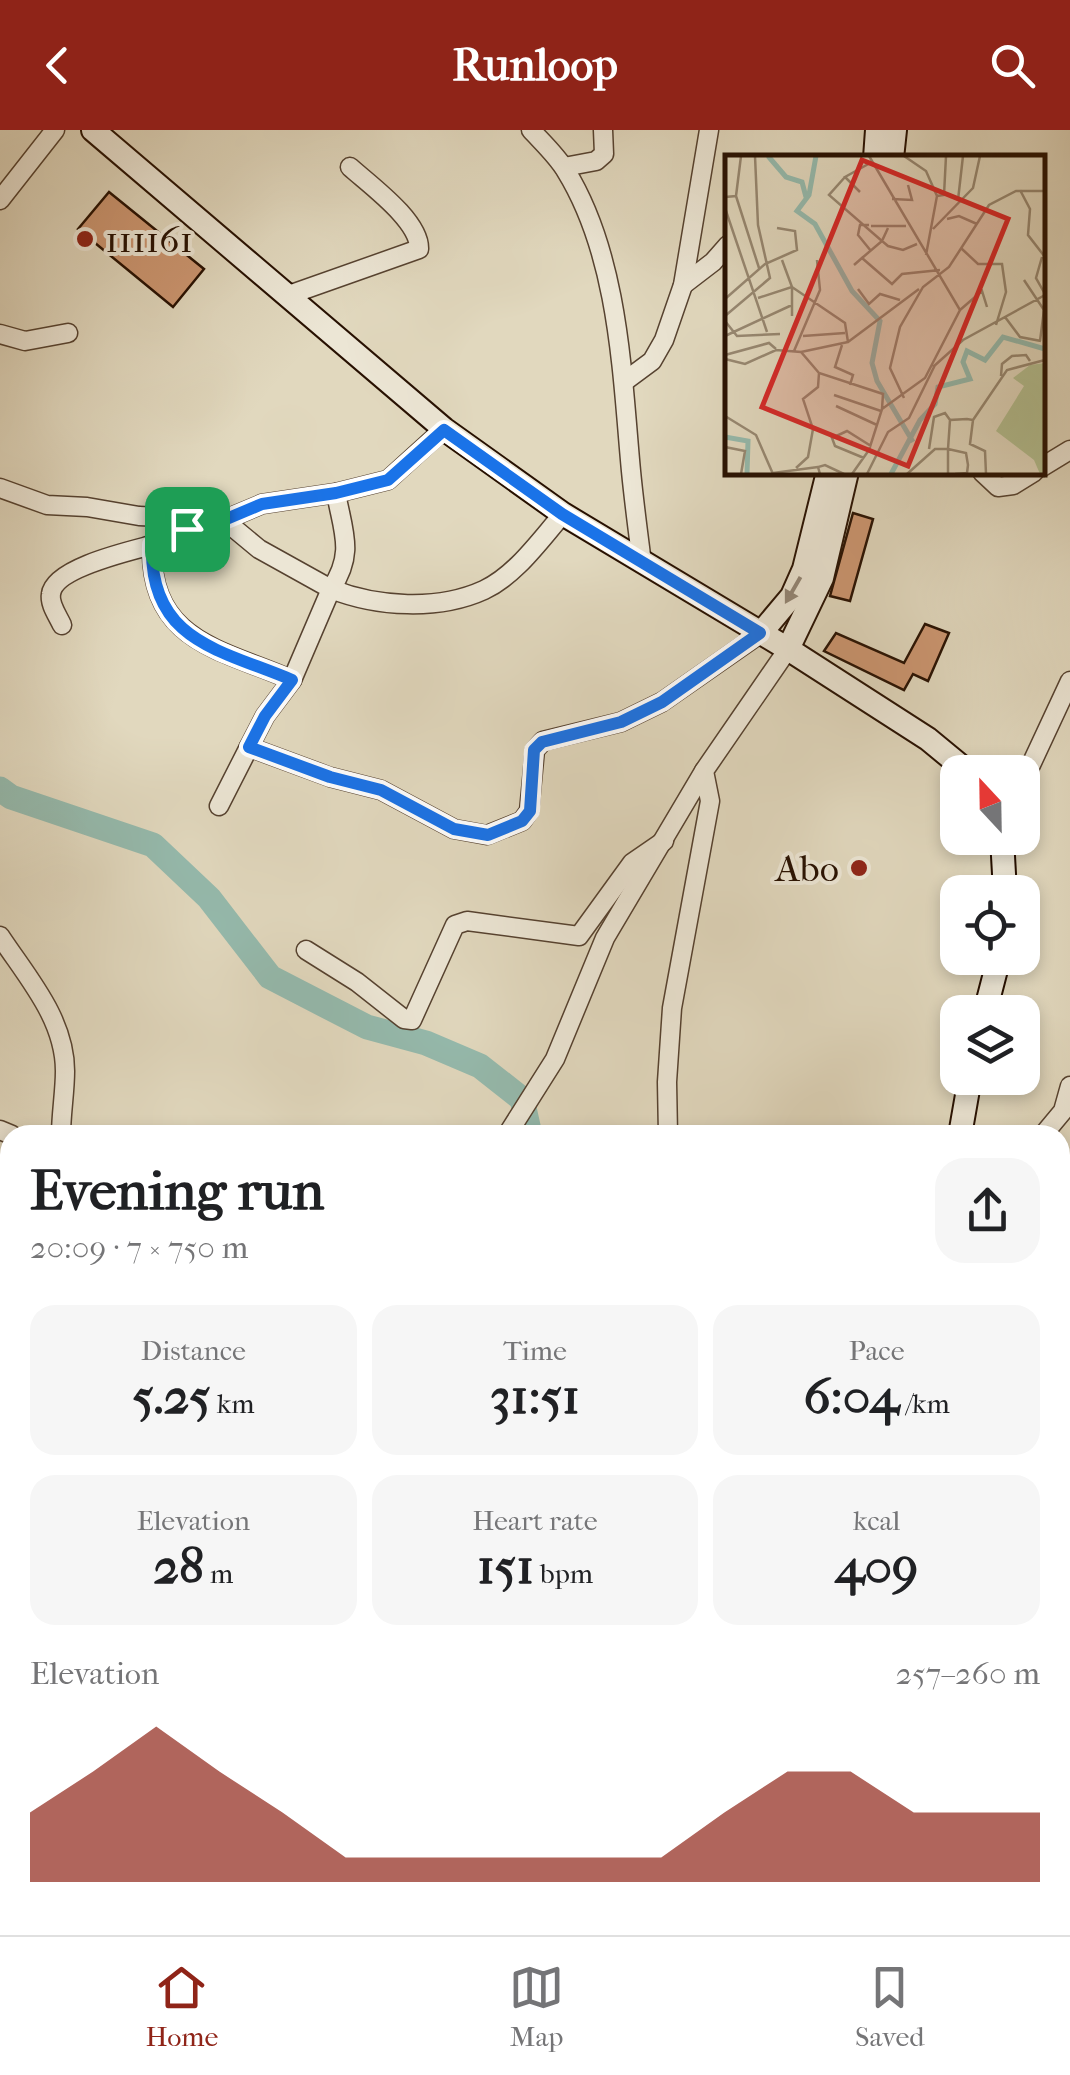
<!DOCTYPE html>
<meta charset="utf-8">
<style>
:root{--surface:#fff;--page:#f6f6f6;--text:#202124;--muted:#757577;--line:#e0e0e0;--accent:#8f2418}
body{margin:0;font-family:"IM FELL French Canon",serif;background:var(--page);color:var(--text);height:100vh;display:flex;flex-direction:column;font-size:38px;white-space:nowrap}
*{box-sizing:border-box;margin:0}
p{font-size:32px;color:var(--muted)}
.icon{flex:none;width:55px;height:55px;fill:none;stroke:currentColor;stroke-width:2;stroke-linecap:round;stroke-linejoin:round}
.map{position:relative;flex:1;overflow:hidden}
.drawer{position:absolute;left:0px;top:995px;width:1070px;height:810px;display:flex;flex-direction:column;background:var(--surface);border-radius:30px 30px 0 0;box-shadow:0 5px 15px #0003}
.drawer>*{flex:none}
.needle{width:65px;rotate:338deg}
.buttons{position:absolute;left:940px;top:625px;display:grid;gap:20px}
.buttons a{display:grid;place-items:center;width:100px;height:100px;border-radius:20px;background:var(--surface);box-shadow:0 5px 15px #0003;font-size:50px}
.pin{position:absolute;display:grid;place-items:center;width:85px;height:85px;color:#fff;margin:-42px;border-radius:20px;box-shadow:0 5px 15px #0006}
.round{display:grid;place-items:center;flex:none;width:105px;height:105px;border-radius:30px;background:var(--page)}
.summary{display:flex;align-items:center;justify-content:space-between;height:170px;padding:0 30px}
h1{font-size:55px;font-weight:800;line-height:75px}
.figures{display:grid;grid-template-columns:repeat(3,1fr);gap:15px;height:170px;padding:10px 30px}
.figures div{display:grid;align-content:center;border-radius:25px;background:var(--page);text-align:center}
.figures b{font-size:50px;font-weight:800}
.figures small{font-size:28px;font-weight:400}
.figures p{font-size:28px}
.chart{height:280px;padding:20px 30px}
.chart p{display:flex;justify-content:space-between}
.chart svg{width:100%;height:180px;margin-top:10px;fill:var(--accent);opacity:.7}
header{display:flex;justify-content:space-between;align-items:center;height:130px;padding:0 30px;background:var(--accent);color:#fff;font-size:45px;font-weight:800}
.dock{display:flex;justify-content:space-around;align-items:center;height:140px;border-top:2px solid var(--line);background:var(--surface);font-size:28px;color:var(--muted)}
.dock a{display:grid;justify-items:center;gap:5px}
.dock .on{color:var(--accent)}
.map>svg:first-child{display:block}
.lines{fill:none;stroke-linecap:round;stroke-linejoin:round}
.river{stroke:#95baad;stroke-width:25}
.building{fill:#cc9671;stroke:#271001;stroke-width:2.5}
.street-casing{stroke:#564230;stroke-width:21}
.secondary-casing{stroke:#271001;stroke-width:26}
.street{stroke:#ece6d5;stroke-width:18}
.secondary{stroke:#ece6d5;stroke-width:22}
.oneway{fill:#938676}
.route-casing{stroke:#fff;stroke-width:20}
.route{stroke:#1a73e8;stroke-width:12}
.poi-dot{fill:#8f2418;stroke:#ece6d5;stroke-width:4}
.labels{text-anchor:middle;stroke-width:8;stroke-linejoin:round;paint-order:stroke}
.poi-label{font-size:38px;fill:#271001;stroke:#ece6d5;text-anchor:start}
.inset-river{fill:none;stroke:#95baad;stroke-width:5}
.inset-road{fill:none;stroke:#978872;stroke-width:2.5}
.view{fill:#d62828;fill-opacity:0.15;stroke:#d62828;stroke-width:5}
.inset-edge{fill:none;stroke:#271001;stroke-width:5}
</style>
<header><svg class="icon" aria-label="back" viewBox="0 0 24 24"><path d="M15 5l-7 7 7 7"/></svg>Runloop<svg class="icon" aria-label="search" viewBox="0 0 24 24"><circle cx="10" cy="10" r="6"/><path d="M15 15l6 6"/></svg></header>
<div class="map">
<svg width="1070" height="1805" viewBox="0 0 1070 1805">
<rect width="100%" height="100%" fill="#e1d8be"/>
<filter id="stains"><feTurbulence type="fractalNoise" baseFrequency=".002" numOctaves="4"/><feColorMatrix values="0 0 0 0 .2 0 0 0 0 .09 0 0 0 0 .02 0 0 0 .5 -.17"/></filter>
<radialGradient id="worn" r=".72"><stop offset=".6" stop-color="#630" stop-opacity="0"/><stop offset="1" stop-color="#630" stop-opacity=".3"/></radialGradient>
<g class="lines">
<g class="river">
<polyline points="0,659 11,667 153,715 209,768 270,847 367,897 426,913 480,936 522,969 530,1005"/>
<polyline points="1060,1240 1070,1282"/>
<polyline points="1060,1405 1070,1382"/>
<polyline points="1005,1805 1007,1795"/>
</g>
</g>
<g class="building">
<polygon points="109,62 204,139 173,177 78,99"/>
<polygon points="853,383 873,389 850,471 830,466"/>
<polygon points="925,494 949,503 928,551 913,544 904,560 824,521 836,503 904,533"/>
</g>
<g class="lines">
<defs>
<g id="street">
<path d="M 531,0 C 543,13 557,26 566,41 C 619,127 622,244 631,341 C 634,372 638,402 642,433"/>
<polyline points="564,37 596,31 604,24 603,0"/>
<polyline points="0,70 55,0"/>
<polyline points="683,155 713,132 728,115"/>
<path d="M 286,166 L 419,119 C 420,91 370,55 350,37"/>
<polyline points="0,204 25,211 68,203"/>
<polyline points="625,251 652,231 664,210 683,155 709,0"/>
<polyline points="1042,337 1070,320"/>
<polyline points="982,342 998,357 1013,355 1034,342"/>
<polyline points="0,358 47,375 87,377 139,386 224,390 259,419 331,459 292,550 265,586 249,617"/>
<path d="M 336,363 C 343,402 355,423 331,459 C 377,477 438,481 484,460 C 516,445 540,410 563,384"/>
<path d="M 205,389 L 152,415 C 149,512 222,519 292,550"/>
<polyline points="224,390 262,374 336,363 388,350 444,299"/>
<path d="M 62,495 C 58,486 49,474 51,464 C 54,438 130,421 152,415"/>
<polyline points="1022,654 1070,551"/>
<polyline points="219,676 249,617 330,647 381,660 454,699 487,705 522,691 529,681 535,620 543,611 621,592 662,572 761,503"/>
<path d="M 0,806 C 27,847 65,889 65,941 C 65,962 61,984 61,1005"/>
<polyline points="306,820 357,852 404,889 412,890 455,795 467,791 579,806 632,733 664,711"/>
<polyline points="0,1000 12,1005"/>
<polyline points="507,1005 555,929 605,808 704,641"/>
<polyline points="668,1005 667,952 672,878 710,671 704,641 788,519"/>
<polyline points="1043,1005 1063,981 1070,956"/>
<polyline points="0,1147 10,1144"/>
<polyline points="0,1395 10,1392"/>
<polyline points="363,1795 368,1805"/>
<polyline points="531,1805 542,1795"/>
<polyline points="848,1805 850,1795"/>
</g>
<g id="secondary">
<polyline points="93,0 444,299 563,384 788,519 928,609 968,642"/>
<polyline points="875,28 877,0"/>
<polyline points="892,28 895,0"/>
<polyline points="761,503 792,466 804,439 828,342"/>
<polyline points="788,519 822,448 847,342"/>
<polyline points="1002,708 1005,762"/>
<polyline points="985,882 999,828"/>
<polyline points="960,1005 970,948"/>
<polyline points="784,1795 784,1805"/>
</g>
</defs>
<use href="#street" class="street-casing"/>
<use href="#secondary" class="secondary-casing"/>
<use href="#street" class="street"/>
<use href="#secondary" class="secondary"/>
</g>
<defs><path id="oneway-solid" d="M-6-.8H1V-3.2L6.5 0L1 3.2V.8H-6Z" transform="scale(2.5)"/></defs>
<use class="oneway" href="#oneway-solid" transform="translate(793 460) rotate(120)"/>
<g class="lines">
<defs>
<path id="route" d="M 444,300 L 562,384 L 760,503 L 662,572 L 621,592 L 542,612 L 534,620 L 530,681 L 522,691 L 488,705 L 454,699 L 381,660 L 330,647 L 249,617 L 265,586 L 292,550 C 222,520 149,512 152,415 L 208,388 L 224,390 L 262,374 L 336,363 L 388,350 Z"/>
</defs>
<use href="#route" class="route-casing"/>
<use href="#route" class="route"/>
</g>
<g class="poi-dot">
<circle cx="85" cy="109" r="10"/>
<circle cx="859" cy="738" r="10"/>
</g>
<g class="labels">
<g class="poi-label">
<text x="105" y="122">111161</text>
<text x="839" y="751" text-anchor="end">Abo</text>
</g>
</g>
<g transform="translate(725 25)">
<rect width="320" height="320" fill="#e1d8be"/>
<path d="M 320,208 L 320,319 L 315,319 L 309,305 L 271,276 L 299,231 L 288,223 L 305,210 Z" fill="#b3bf91"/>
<path class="inset-river" d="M 43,1 L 61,22 L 77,27 L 81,42M 91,1 L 84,40 L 72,56 L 90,69 L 127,136 L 155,166 L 147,208 L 152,226 L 188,287M 0,282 L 23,286 L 22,319M 166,319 L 195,265 L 210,249 L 213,232 L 245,224 L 238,207 L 242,196 L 260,205 L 278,182 L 320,194"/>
<path class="inset-road" d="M 179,1 L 201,16 L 212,41 L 201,100M 120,22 L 104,40 L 157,86 L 137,103M 295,35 L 305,54 L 303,80 L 320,102M 135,37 L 120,22 L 147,7M 11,41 L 34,113M 212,41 L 219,40 L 221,1M 0,42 L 11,41 L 16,1M 167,44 L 187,45 L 183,30M 233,45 L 238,1M 0,53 L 42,177M 222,64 L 234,61 L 252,69M 144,70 L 135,70 L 133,80 L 146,96M 146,71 L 181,71M 163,73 L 157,86 L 163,91 L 178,95 L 192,89M 208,74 L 248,33 L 255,1M 237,94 L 253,109 L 277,109 L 281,137 L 271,170M 317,102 L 311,123 L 320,139M 129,110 L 137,103 L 167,129 L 177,119 L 215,115M 299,125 L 319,155 L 315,186M 133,134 L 144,149 L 155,139 L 175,145M 33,143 L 67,132 L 57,105M 0,144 L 40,109 L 72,95 L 70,76 L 52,73M 235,155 L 257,136 L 262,152M 0,161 L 45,123 L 33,70 L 30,1M 67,161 L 67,132 L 120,168 L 123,187 L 76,197M 280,162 L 295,182 L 316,186M 0,166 L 12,181 L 55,179M 0,181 L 67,150M 78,181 L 120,178M 123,187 L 194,134M 117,190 L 110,212 L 128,220 L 125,230M 69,196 L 95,135 L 92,105M 0,200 L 44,188 L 51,194M 0,204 L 20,209 L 51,195 L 76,197 L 94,218 L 158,239 L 157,254M 208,212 L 238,185 L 320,140M 276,221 L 277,209 L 287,201 L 301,200 L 305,206M 109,240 L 156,256M 179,243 L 165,213 L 175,172 L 198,132 L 224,112 L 264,50 L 291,36 L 320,36M 111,251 L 152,270M 0,261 L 31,280 L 48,319M 248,265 L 282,215 L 320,205M 0,292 L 20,296 L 16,319M 204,294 L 209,262 L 220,258 L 225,265M 139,303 L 110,291 L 107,283 L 122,276 L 146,291M 71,313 L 83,302 L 88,274 L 78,244 L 93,232 L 94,218M 48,318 L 93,312M 95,319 L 93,312 L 100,310 L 119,319M 127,319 L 144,295 L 157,254 L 200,223 L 235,155 L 144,1M 142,319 L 163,277 L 184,263 L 210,210M 182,319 L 210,294 L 223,294 L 223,319M 230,319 L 242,318 L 243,310 L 241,298 L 223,294 L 225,265 L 242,264 L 248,265 L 245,289 L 260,296 L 261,319"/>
<path class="view" d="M 137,5 L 283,64 L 183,311 L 37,252 Z"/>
<rect width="320" height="320" class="inset-edge"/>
</g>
<rect width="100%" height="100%" filter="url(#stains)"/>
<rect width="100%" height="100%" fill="url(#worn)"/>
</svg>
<div class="buttons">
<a><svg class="needle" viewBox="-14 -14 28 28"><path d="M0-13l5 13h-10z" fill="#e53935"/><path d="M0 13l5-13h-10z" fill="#757577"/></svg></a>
<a><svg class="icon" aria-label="locate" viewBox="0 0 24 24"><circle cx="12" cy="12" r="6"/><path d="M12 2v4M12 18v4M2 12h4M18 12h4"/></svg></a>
<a><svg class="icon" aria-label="layers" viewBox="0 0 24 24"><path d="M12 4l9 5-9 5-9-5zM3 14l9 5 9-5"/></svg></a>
</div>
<div class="pin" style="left:187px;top:399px;background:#1e9e55"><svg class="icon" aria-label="arrive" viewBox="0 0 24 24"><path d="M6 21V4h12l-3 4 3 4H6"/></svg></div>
<section class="drawer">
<div class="summary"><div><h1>Evening run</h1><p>20:09 · 7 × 750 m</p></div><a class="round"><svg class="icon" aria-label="share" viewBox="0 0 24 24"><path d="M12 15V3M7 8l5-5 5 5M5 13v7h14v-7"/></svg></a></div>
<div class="figures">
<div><p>Distance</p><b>5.25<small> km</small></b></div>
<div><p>Time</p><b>31:51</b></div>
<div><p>Pace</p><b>6:04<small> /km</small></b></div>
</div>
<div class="figures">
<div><p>Elevation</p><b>28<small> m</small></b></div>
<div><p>Heart rate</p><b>151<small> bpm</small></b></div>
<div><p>kcal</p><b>409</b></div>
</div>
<div class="chart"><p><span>Elevation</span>257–260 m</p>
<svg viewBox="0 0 160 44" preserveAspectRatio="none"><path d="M0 44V27L10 17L20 6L30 17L40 27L50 38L60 38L70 38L80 38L90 38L100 38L110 27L120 17L130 17L140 27L150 27L160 27V44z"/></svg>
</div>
</section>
</div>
<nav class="dock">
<a class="on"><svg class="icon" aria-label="home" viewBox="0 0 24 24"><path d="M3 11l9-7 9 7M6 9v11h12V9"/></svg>Home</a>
<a><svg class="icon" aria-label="map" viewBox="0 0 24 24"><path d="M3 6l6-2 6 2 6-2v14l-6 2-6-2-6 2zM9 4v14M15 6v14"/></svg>Map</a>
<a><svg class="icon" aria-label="saved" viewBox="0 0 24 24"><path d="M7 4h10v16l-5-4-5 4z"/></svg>Saved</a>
</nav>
